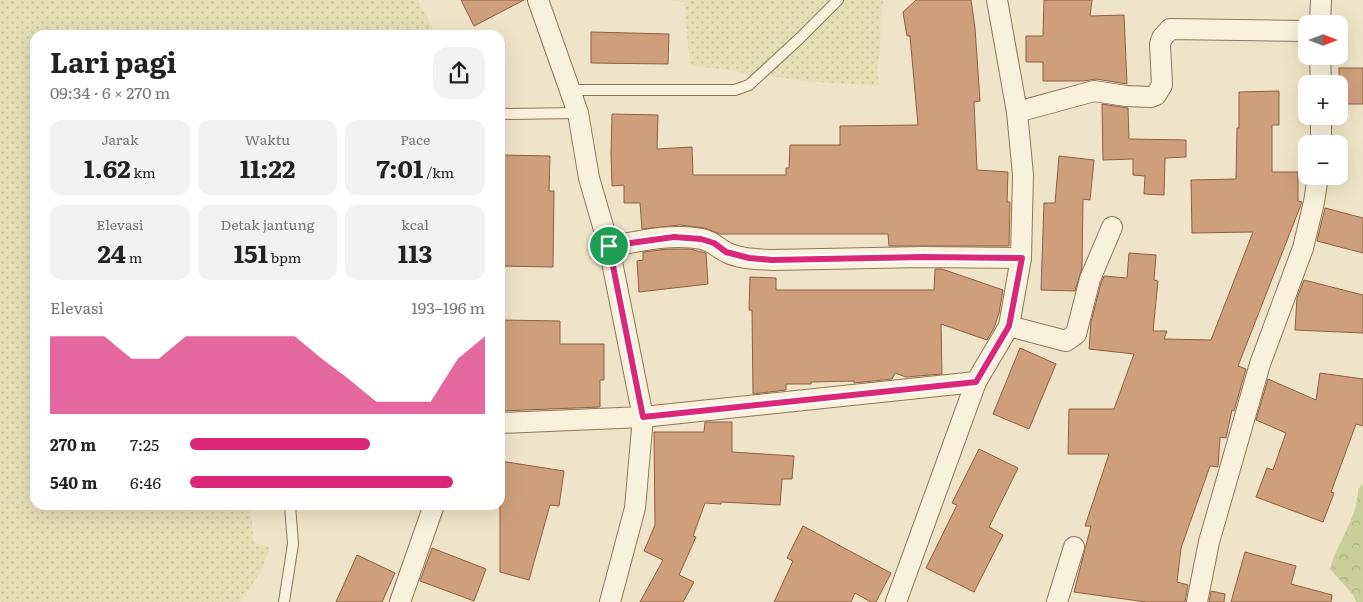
<!DOCTYPE html>
<html lang="id">
<meta charset="utf-8">
<style>
:root{--surface:#fff;--page:#f2f2f2;--text:#222;--muted:#767676;--accent:#db2777}
body{margin:0;font-family:Literata,serif;background:var(--page);color:var(--text);height:100vh;display:flex;flex-direction:column;font-size:19px;white-space:nowrap}
*{box-sizing:border-box;margin:0}
p{font-size:16px;color:var(--muted)}
.icon{flex:none;width:28px;height:28px;fill:none;stroke:currentColor;stroke-width:2;stroke-linecap:round;stroke-linejoin:round}
.map{position:relative;flex:1;overflow:hidden}
.drawer{position:absolute;left:30px;top:30px;width:475px;height:480px;display:flex;flex-direction:column;background:var(--surface);border-radius:15px;box-shadow:0 5px 20px #0002}
.drawer>*{flex:none}
.needle{width:32px;rotate:90deg}
.buttons{position:absolute;left:1298px;top:15px;display:grid;gap:10px}
.buttons a{display:grid;place-items:center;width:50px;height:50px;border-radius:10px;background:var(--surface);box-shadow:0 5px 20px #0002;font-size:25px}
.pin{position:absolute;display:grid;place-items:center;width:42px;height:42px;color:#fff;margin:-21px;border:2px solid #fff;border-radius:50%;box-shadow:0 1px 5px #0007}
.round{display:grid;place-items:center;flex:none;width:52px;height:52px;border-radius:15px;background:var(--page)}
.headline{display:flex;align-items:center;justify-content:space-between;height:85px;padding:0 20px}
h1{font-size:28px;font-weight:700;line-height:38px}
.stats{display:grid;grid-template-columns:repeat(3,1fr);gap:8px;height:85px;padding:5px 20px}
.stats div{display:grid;align-content:center;border-radius:12px;background:var(--page);text-align:center}
.stats b{font-size:25px;font-weight:700}
.stats small{font-size:14px;font-weight:400}
.stats p{font-size:14px}
.chart{height:140px;padding:10px 20px}
.chart p{display:flex;justify-content:space-between}
.chart svg{width:100%;height:90px;margin-top:5px;fill:var(--accent);opacity:.7}
ul{padding:0 20px;list-style:none;font-size:16px}
li{display:grid;grid-template-columns:80px 60px 1fr;align-items:center;height:38px}
li i{height:12px;border-radius:6px;background:var(--accent)}
.map>svg:first-child{display:block}
.farmland{fill:url(#farmland-dots)}
.forest{fill:url(#forest-crowns)}
.building{fill:#cf9f7d;stroke:#8d5f41}
.lines{fill:none;stroke-linecap:round;stroke-linejoin:round}
.lane-casing{stroke:#8d765c;stroke-width:12}
.street-casing{stroke:#8d765c;stroke-width:22}
.lane{stroke:#faf1dc;stroke-width:10}
.street{stroke:#faf1dc;stroke-width:20}
.route-casing{stroke:#fff;stroke-width:10}
.route{stroke:#db2777;stroke-width:6}
</style>
<div class="map">
<svg width="1363" height="602" viewBox="0 0 1363 602">
<defs>
<pattern id="farmland-dots" width="8" height="8" patternUnits="userSpaceOnUse" patternTransform="scale(1.25)"><rect width="8" height="8" fill="#e6deb5"/><path d="M2 2h.1M6 6h.1" fill="none" stroke="#c6bf9b" stroke-width="1.8" stroke-linecap="round"/></pattern>
<pattern id="forest-crowns" width="20" height="18" patternUnits="userSpaceOnUse" patternTransform="scale(1.25)"><rect width="20" height="18" fill="#c9cf9b"/><path d="M2 6a3 3 0 1 1 6 0M12 15a3 3 0 1 1 6 0" fill="none" stroke="#aeb285"/></pattern>
</defs>
<rect width="100%" height="100%" fill="#f0e4c8"/>
<g class="farmland">
<polygon points="0,0 418,0 436,35 35,35 35,505 250,505 254,542 270,548 260,573 240,602 0,602"/>
<polygon points="666,0 883,0 881,16 880,53 877,68 879,86 805,81 690,65 684,2"/>
</g>
<path class="forest" d="M 1363,484 L 1363,602 L 1356,602 L 1354,596 L 1330,569 C 1337,542 1358,518 1358,489 Z"/>
<g class="building">
<polygon points="461,0 524,0 474,26"/>
<polygon points="916,0 971,0 975,28 980,101 974,102 977,170 1008,172 1007,202 1010,202 1009,246 889,246 888,234 720,234 705,228 680,225 642,229 640,203 624,203 624,185 612,186 611,153 612,114 658,115 657,149 692,147 693,175 786,175 786,168 789,168 790,145 840,145 840,126 918,125 910,36 907,36 903,12"/>
<polygon points="1044,0 1092,0 1090,16 1124,15 1127,84 1096,79 1084,81 1043,81 1043,62 1026,62 1026,36 1043,36"/>
<polygon points="591,32 669,34 668,64 591,63"/>
<rect x="1339" y="68" width="24" height="36"/>
<polygon points="1279,91 1279,125 1272,125 1272,172 1298,172 1298,201 1302,202 1238,366 1246,369 1234,411 1232,410 1226,438 1220,437 1218,467 1210,466 1181,548 1177,582 1188,585 1185,602 1146,602 1074,592 1091,526 1085,526 1109,454 1068,454 1069,409 1114,409 1134,354 1089,349 1091,322 1101,283 1104,276 1127,278 1129,253 1156,255 1154,280 1158,281 1153,331 1167,331 1164,339 1211,340 1253,232 1192,233 1191,180 1236,179 1237,128 1239,128 1239,92"/>
<polygon points="1102,104 1128,108 1129,139 1186,140 1186,157 1165,158 1164,195 1144,194 1145,176 1133,175 1133,159 1103,160"/>
<polygon points="500,155 550,156 549,191 554,191 553,267 500,266"/>
<polygon points="1059,156 1094,160 1090,200 1083,199 1082,268 1075,291 1041,290 1044,203 1055,203"/>
<polygon points="1325,208 1363,218 1363,253 1317,241"/>
<polygon points="668,249 690,249 706,253 708,284 639,292 637,261 643,260 643,252"/>
<polygon points="935,269 942,269 1003,290 999,313 994,328 987,340 941,324 942,374 906,377 895,373 892,379 854,383 854,381 811,382 811,384 786,384 786,390 753,394 752,310 749,310 750,277 776,278 776,290 934,290"/>
<polygon points="1304,280 1363,295 1363,333 1295,330 1297,298"/>
<polygon points="500,320 560,321 560,344 604,344 604,380 600,380 600,407 500,411"/>
<polygon points="1020,348 1056,364 1029,429 993,414"/>
<polygon points="1320,373 1363,379 1363,426 1356,424 1331,492 1334,493 1323,522 1256,497 1267,468 1273,470 1286,433 1256,420 1268,379 1316,400"/>
<polygon points="705,422 732,422 732,452 794,456 792,479 782,479 780,505 721,502 721,504 705,503 693,536 696,537 679,575 694,582 683,602 640,602 663,560 644,551 655,525 654,432 704,432"/>
<polygon points="979,449 1018,468 989,527 1003,535 974,592 926,568 957,505 952,503"/>
<polygon points="500,461 564,471 559,506 550,505 529,580 500,572"/>
<polygon points="803,526 891,573 876,602 871,602 855,593 851,602 774,602 793,561 787,558"/>
<polygon points="432,548 486,569 474,601 420,581"/>
<polygon points="1245,552 1296,566 1291,584 1332,595 1331,602 1231,602"/>
<polygon points="357,555 395,573 382,602 336,602"/>
<polygon points="1211,591 1225,594 1224,602 1209,602"/>
</g>
<g class="lines">
<defs>
<g id="lane">
<polyline points="570,90 735,90 749,85 800,38 838,0"/>
<polyline points="500,114 578,113"/>
<polyline points="284,602 293,544 290,505"/>
</g>
<g id="street">
<polyline points="538,0 578,113 589,178 609,247 643,417 635,508 610,602"/>
<polyline points="1320,24 1321,0"/>
<polyline points="1320,56 1321,84"/>
<polyline points="1017,112 1094,91 1126,96 1151,97 1156,95 1162,85 1160,44 1162,38 1170,29 1306,31"/>
<polyline points="1321,116 1321,144"/>
<path d="M 609,247 C 639,241 672,233 702,239 C 714,242 716,247 726,252 C 739,259 757,259 772,260 L 923,257 L 1021,258"/>
<polyline points="1009,326 1066,341 1076,334 1090,279 1112,227"/>
<polyline points="500,423 643,417 976,382"/>
<polyline points="400,602 434,505"/>
<polyline points="896,602 976,382 1009,326 1021,258 1023,175 1017,112 997,0"/>
<polyline points="1057,602 1074,547"/>
<polyline points="1197,602 1209,542 1260,364 1303,248 1314,202 1318,176"/>
</g>
</defs>
<use href="#lane" class="lane-casing"/>
<use href="#street" class="street-casing"/>
<use href="#lane" class="lane"/>
<use href="#street" class="street"/>
</g>
<g class="lines">
<defs>
<polygon id="route" points="674,237 701,239 714,243 726,252 749,258 772,260 923,257 1022,258 1009,326 976,382 643,417 609,246"/>
</defs>
<use href="#route" class="route-casing"/>
<use href="#route" class="route"/>
</g>
</svg>
<div class="buttons">
<a><svg class="needle" viewBox="-14 -14 28 28"><path d="M0-13l5 13h-10z" fill="#e53935"/><path d="M0 13l5-13h-10z" fill="#767676"/></svg></a>
<a>+</a>
<a>−</a>
</div>
<div class="pin" style="left:609px;top:246px;background:#1e9e55"><svg class="icon" aria-label="arrive" viewBox="0 0 24 24"><path d="M6 21V4h12l-3 4 3 4H6"/></svg></div>
<section class="drawer">
<div class="headline"><div><h1>Lari pagi</h1><p>09:34 · 6 × 270 m</p></div><a class="round"><svg class="icon" aria-label="share" viewBox="0 0 24 24"><path d="M12 15V3M7 8l5-5 5 5M5 13v7h14v-7"/></svg></a></div>
<div class="stats">
<div><p>Jarak</p><b>1.62<small> km</small></b></div>
<div><p>Waktu</p><b>11:22</b></div>
<div><p>Pace</p><b>7:01<small> /km</small></b></div>
</div>
<div class="stats">
<div><p>Elevasi</p><b>24<small> m</small></b></div>
<div><p>Detak jantung</p><b>151<small> bpm</small></b></div>
<div><p>kcal</p><b>113</b></div>
</div>
<div class="chart"><p><span>Elevasi</span>193–196 m</p>
<svg viewBox="0 0 160 44" preserveAspectRatio="none"><path d="M0 44V6L10 6L20 6L30 17L40 17L50 6L60 6L70 6L80 6L90 6L100 17L110 27L120 38L130 38L140 38L150 17L160 6V44z"/></svg>
</div>
<ul>
<li><b>270 m</b>7:25<i style="width:61%"></i></li>
<li><b>540 m</b>6:46<i style="width:89%"></i></li>
</ul>
</section>
</div>
